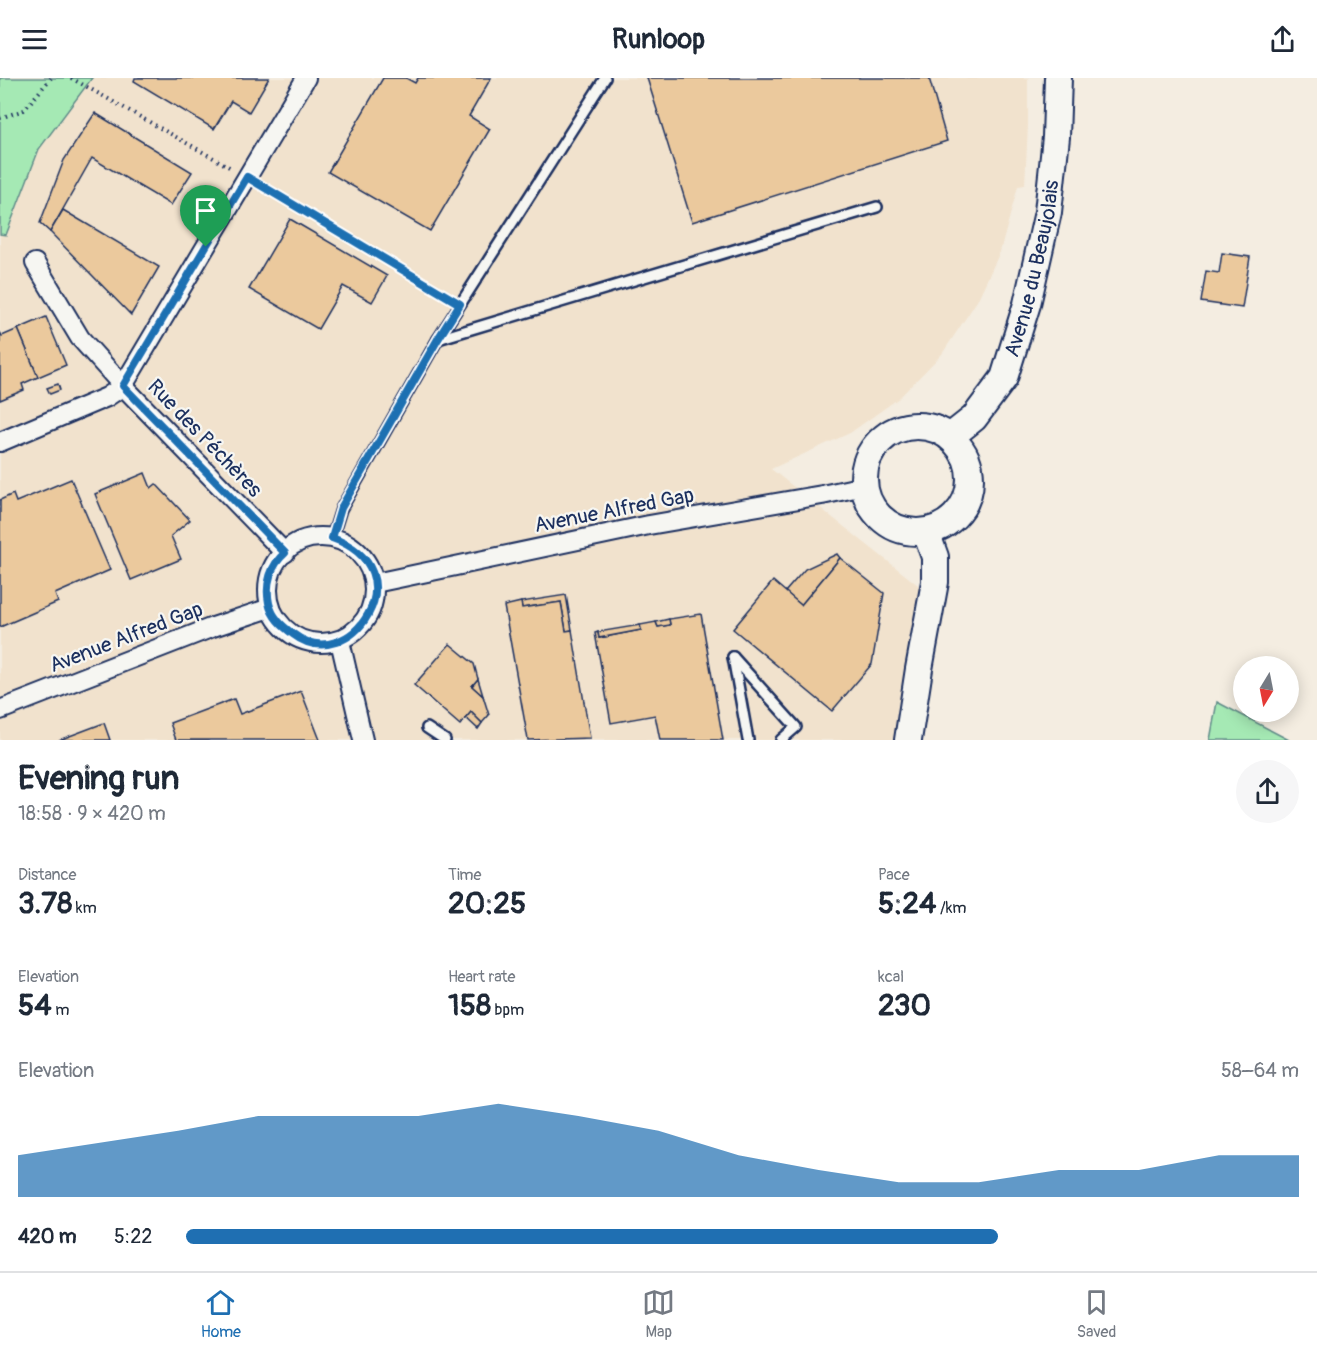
<!DOCTYPE html>
<meta charset="utf-8">
<style>
:root{--surface:#fff;--page:#f6f6f7;--text:#1f2937;--muted:#747a83;--line:#e0e1e3;--accent:#1f6fb2}
body{margin:0;font-family:Pangolin,sans-serif;background:var(--page);color:var(--text);height:100vh;display:flex;flex-direction:column;font-size:22px;white-space:nowrap}
*{box-sizing:border-box;margin:0}
p{font-size:20px;color:var(--muted)}
.icon{flex:none;width:33px;height:33px;fill:none;stroke:currentColor;stroke-width:2;stroke-linecap:round;stroke-linejoin:round}
.map{position:relative;height:662px;overflow:hidden}
.panel{display:flex;flex-direction:column;background:var(--surface);flex:1}
.panel>*{flex:none}
.needle{width:39px;rotate:190deg}
.buttons{position:absolute;left:1233px;top:578px;display:grid;gap:12px}
.buttons a{display:grid;place-items:center;width:66px;height:66px;border-radius:50%;background:var(--surface);box-shadow:0 3px 15px #0003;font-size:30px}
.pin{position:absolute;display:grid;place-items:center;width:51px;height:51px;color:#fff;margin:-62px -26px;border-radius:50% 50% 50% 0;rotate:-45deg;box-shadow:0 0 6px #0007}
.pin .icon{rotate:45deg}
.round{display:grid;place-items:center;flex:none;width:63px;height:63px;border-radius:32px;background:var(--page)}
.headline{display:flex;align-items:center;justify-content:space-between;height:102px;padding:0 18px}
h1{font-size:33px;font-weight:800;line-height:45px}
.figures{display:grid;grid-template-columns:repeat(3,1fr);gap:9px;height:102px;padding:6px 18px}
.figures div{display:grid;align-content:center}
.figures b{font-size:30px;font-weight:800}
.figures small{font-size:16px;font-weight:400}
.figures p{font-size:16px}
.chart{height:168px;padding:12px 18px}
.chart p{display:flex;justify-content:space-between}
.chart svg{width:100%;height:108px;margin-top:6px;fill:var(--accent);opacity:.7}
ul{padding:0 18px;list-style:none;font-size:20px}
li{display:grid;grid-template-columns:96px 72px 1fr;align-items:center;height:45px}
li i{height:15px;border-radius:8px;background:var(--accent)}
header{display:flex;justify-content:space-between;align-items:center;height:78px;padding:0 18px;background:var(--surface);font-size:27px;font-weight:800}
.menu{display:flex;justify-content:space-around;align-items:center;height:84px;border-top:2px solid var(--line);background:var(--surface);font-size:16px;color:var(--muted)}
.menu a{display:grid;justify-items:center;gap:3px}
.menu .current{color:var(--accent)}
.map>svg:first-child{display:block}
.built{fill:#f1e2cd}
.green{fill:#a5e9b4;stroke:#608c89;stroke-width:1.5}
.building{fill:#ebc99d;stroke:#1b2f5e;stroke-width:1.5}
.lines{fill:none;stroke-linecap:round;stroke-linejoin:round}
.lane-casing{stroke:#1b2f5e;stroke-width:14}
.street-casing{stroke:#1b2f5e;stroke-width:22}
.secondary-casing{stroke:#1b2f5e;stroke-width:30}
.path{stroke:#1b2f5e;stroke-width:4;stroke-dasharray:1.5 4.5;stroke-linecap:butt}
.lane{stroke:#f6f6f2;stroke-width:9}
.street{stroke:#f6f6f2;stroke-width:18}
.secondary{stroke:#f6f6f2;stroke-width:26}
.route-casing{stroke:#fff;stroke-width:12}
.route{stroke:#1f6fb2;stroke-width:8}
.labels{text-anchor:middle;stroke-width:4.5;stroke-linejoin:round;paint-order:stroke}
.street-label{font-size:21px;fill:#1b2f5e;stroke:#f6f6f2}
</style>
<header><svg class="icon" aria-label="menu" viewBox="0 0 24 24"><path d="M4 6h16M4 12h16M4 18h16"/></svg>Runloop<svg class="icon" aria-label="share" viewBox="0 0 24 24"><path d="M12 15V3M7 8l5-5 5 5M5 13v7h14v-7"/></svg></header>
<div class="map">
<svg width="1317" height="662" viewBox="0 0 1317 662">
<rect width="100%" height="100%" fill="#f4ede1"/>
<filter id="ink" filterUnits="userSpaceOnUse"><feTurbulence type="fractalNoise" baseFrequency=".0167" numOctaves="2"/><feDisplacementMap in="SourceGraphic" scale="12" xChannelSelector="R" yChannelSelector="G"/><feConvolveMatrix kernelMatrix="1 2 1 2 8 2 1 2 1" color-interpolation-filters="sRGB"/></filter>
<g filter="url(#ink)">
<polygon class="built" points="92,0 1028,0 1028,47 1025,107 1018,108 1000,174 977,223 942,276 899,320 850,355 771,391 923,511 898,628 897,662 0,662 0,156 6,157 39,71"/>
<g class="green">
<polygon points="0,0 92,0 39,71 6,157 0,156"/>
<polygon points="1217,624 1289,662 1210,662"/>
</g>
<g class="building">
<polygon points="135,0 269,0 249,34 231,23 214,51 134,3"/>
<polygon points="383,0 406,0 415,5 418,0 491,0 469,38 490,51 430,153 328,94"/>
<polygon points="647,0 929,0 947,63 692,144"/>
<polygon points="95,35 192,94 171,127 92,80 50,154 40,145 64,82"/>
<polygon points="63,132 159,189 131,237 50,154"/>
<polygon points="290,141 387,198 372,224 343,208 318,251 249,211"/>
<polygon points="1222,175 1250,179 1242,230 1201,224 1206,193 1219,195"/>
<polygon points="46,239 66,287 38,299 18,251"/>
<polygon points="18,251 38,299 22,306 24,312 0,322 0,254 2,258"/>
<polygon points="58,306 60,312 50,316 47,310"/>
<polygon points="145,395 151,410 156,406 190,442 171,458 181,481 131,502 95,416"/>
<polygon points="71,401 110,492 55,516 58,524 0,549 0,422 13,416 16,424"/>
<polygon points="837,476 840,480 801,527 785,514 805,491"/>
<polygon points="840,480 884,515 872,586 832,633 733,551 773,503 801,527"/>
<polygon points="566,517 572,552 566,553 561,524 522,530 521,524"/>
<polygon points="521,524 522,530 561,524 566,553 572,552 590,660 528,662 504,528"/>
<polygon points="701,536 723,662 660,662 655,637 611,645 595,555 598,554 599,560 641,552 640,547 656,544 658,549 670,547 669,541"/>
<polygon points="669,541 670,547 658,549 656,544"/>
<polygon points="640,547 641,552 599,560 598,554"/>
<polygon points="450,566 474,586 478,601 472,608 483,618 489,637 482,645 471,634 460,647 414,607"/>
<polygon points="478,601 483,618 472,608"/>
<polygon points="301,613 320,662 176,662 170,645 234,621 240,636"/>
<polygon points="471,634 482,645 478,651 466,640"/>
<polygon points="104,645 110,662 59,662"/>
</g>
<g class="lines">
<defs>
<g id="lane">
<polyline points="438,261 877,129"/>
<polyline points="332,460 341,431 438,261 605,0"/>
<polyline points="733,579 796,649 781,662"/>
<polyline points="733,579 748,662"/>
<polyline points="427,650 445,662"/>
</g>
<g id="street">
<polyline points="35,185 80,260 123,308 285,475"/>
<polyline points="0,364 107,319 123,308 306,0"/>
<circle cx="321" cy="512" r="53"/>
<polyline points="375,505 649,447 822,417 864,408"/>
<polyline points="340,563 363,662"/>
<polyline points="0,632 213,549 270,530"/>
</g>
<g id="secondary">
<circle cx="917" cy="401" r="53"/>
<path id="s1" d="M 950,359 L 974,340 L 1004,300 L 1027,226 L 1048,134 L 1056,59 L 1058,0"/>
<polyline points="908,662 919,591 935,504 935,479 926,454"/>
</g>
</defs>
<use href="#lane" class="lane-casing"/>
<use href="#street" class="street-casing"/>
<use href="#secondary" class="secondary-casing"/>
<g class="path">
<polyline points="71,0 233,91"/>
<polyline points="0,40 24,32 51,0"/>
<polyline points="262,108 449,220"/>
</g>
<use href="#lane" class="lane"/>
<use href="#street" class="street"/>
<use href="#secondary" class="secondary"/>
</g>
</g>
<g class="lines" filter="url(#ink)">
<defs>
<path id="route" d="M 247,99 L 460,226 L 438,261 L 341,430 L 332,460 C 423,492 350,600 293,556 C 282,548 272,539 269,525 C 265,506 271,487 285,475 L 123,308 Z"/>
</defs>
<use href="#route" class="route-casing"/>
<use href="#route" class="route"/>
</g>
<g class="labels">
<g class="street-label">
<text dy="7" stroke="none"><textPath href="#s1" startOffset="194">Avenue du Beaujolais</textPath></text>
<text transform="translate(205 360) rotate(46)" y="7">Rue des Péchères</text>
<text transform="translate(614 432) rotate(-11)" y="7">Avenue Alfred Gap</text>
<text transform="translate(126 559) rotate(-21)" y="7">Avenue Alfred Gap</text>
</g>
</g>
</svg>
<div class="buttons">
<a><svg class="needle" viewBox="-14 -14 28 28"><path d="M0-13l5 13h-10z" fill="#e53935"/><path d="M0 13l5-13h-10z" fill="#747a83"/></svg></a>
</div>
<div class="pin" style="left:206px;top:169px;background:#1e9e55"><svg class="icon" aria-label="arrive" viewBox="0 0 24 24"><path d="M6 21V4h12l-3 4 3 4H6"/></svg></div>
</div>
<section class="panel">
<div class="headline"><div><h1>Evening run</h1><p>18:58 · 9 × 420 m</p></div><a class="round"><svg class="icon" aria-label="share" viewBox="0 0 24 24"><path d="M12 15V3M7 8l5-5 5 5M5 13v7h14v-7"/></svg></a></div>
<div class="figures">
<div><p>Distance</p><b>3.78<small> km</small></b></div>
<div><p>Time</p><b>20:25</b></div>
<div><p>Pace</p><b>5:24<small> /km</small></b></div>
</div>
<div class="figures">
<div><p>Elevation</p><b>54<small> m</small></b></div>
<div><p>Heart rate</p><b>158<small> bpm</small></b></div>
<div><p>kcal</p><b>230</b></div>
</div>
<div class="chart"><p><span>Elevation</span>58–64 m</p>
<svg viewBox="0 0 160 44" preserveAspectRatio="none"><path d="M0 44V27L10 22L20 17L30 11L40 11L50 11L60 6L70 11L80 17L90 27L100 33L110 38L120 38L130 33L140 33L150 27L160 27V44z"/></svg>
</div>
<ul>
<li><b>420 m</b>5:22<i style="width:73%"></i></li>
</ul>
</section>
<nav class="menu">
<a class="current"><svg class="icon" aria-label="home" viewBox="0 0 24 24"><path d="M3 11l9-7 9 7M6 9v11h12V9"/></svg>Home</a>
<a><svg class="icon" aria-label="map" viewBox="0 0 24 24"><path d="M3 6l6-2 6 2 6-2v14l-6 2-6-2-6 2zM9 4v14M15 6v14"/></svg>Map</a>
<a><svg class="icon" aria-label="saved" viewBox="0 0 24 24"><path d="M7 4h10v16l-5-4-5 4z"/></svg>Saved</a>
</nav>
